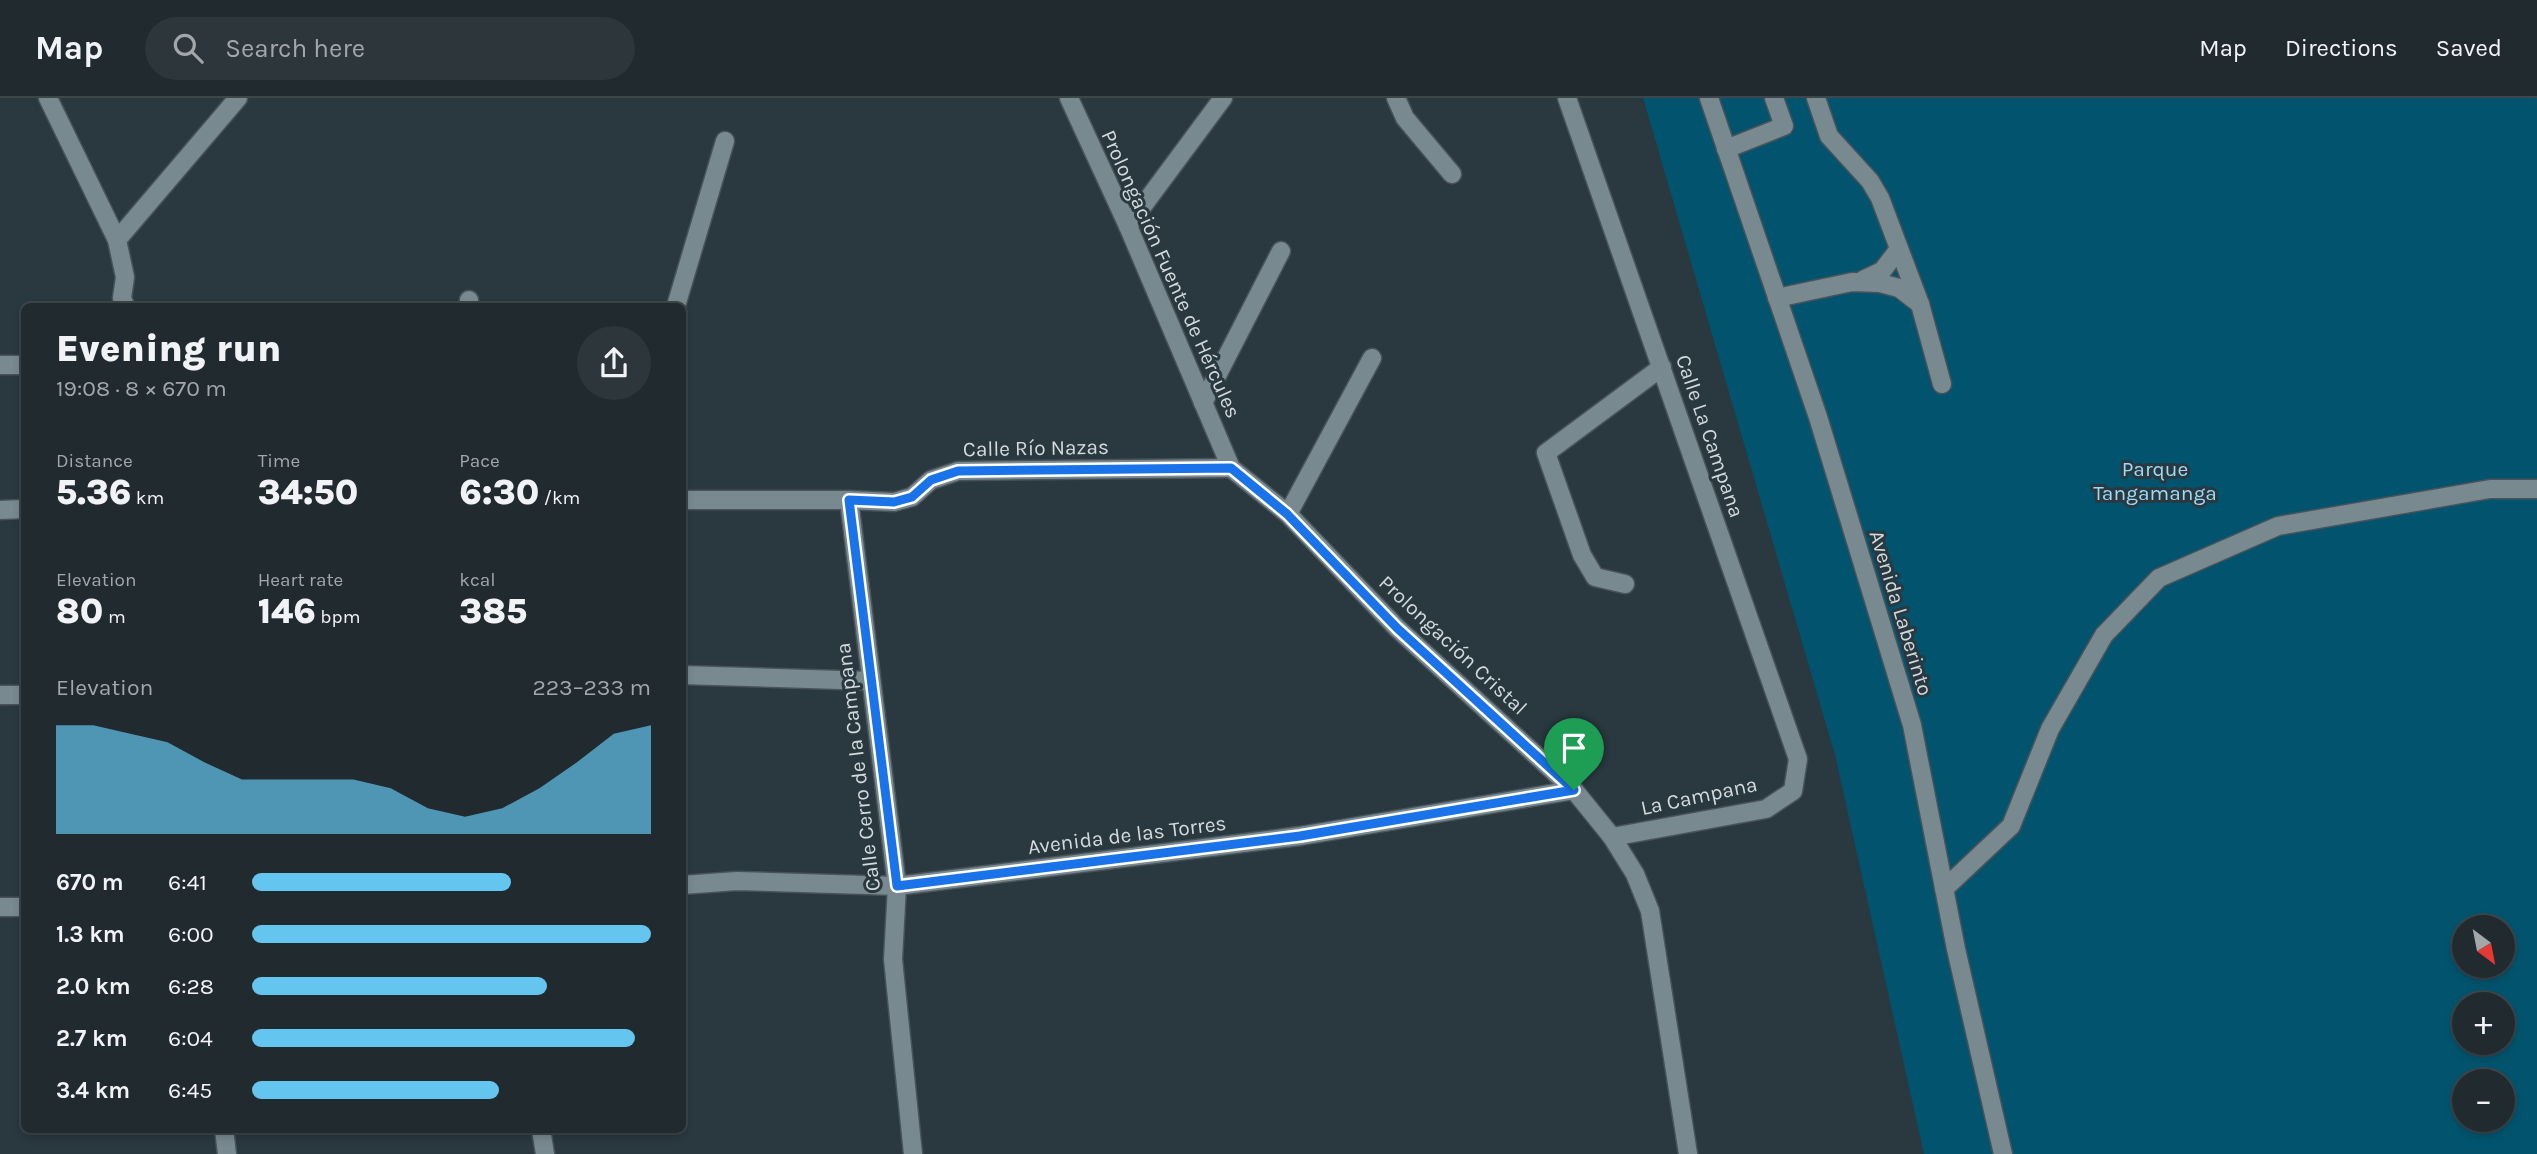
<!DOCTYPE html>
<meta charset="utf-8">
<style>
:root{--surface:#202a2f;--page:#2d363b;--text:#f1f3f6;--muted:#a2a7aa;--line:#3d464b;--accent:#64c5ee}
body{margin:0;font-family:Karla,sans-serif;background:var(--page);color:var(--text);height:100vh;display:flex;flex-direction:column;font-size:26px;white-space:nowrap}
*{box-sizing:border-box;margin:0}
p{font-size:23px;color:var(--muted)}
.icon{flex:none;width:38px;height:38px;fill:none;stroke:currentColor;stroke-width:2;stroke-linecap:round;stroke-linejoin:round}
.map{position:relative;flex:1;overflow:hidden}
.side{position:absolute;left:21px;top:205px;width:665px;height:830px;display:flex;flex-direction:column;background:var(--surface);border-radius:10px;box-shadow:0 4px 10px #0003,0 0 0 2px var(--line)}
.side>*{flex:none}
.needle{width:46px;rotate:148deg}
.controls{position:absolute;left:2452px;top:817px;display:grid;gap:14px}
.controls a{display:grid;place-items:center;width:63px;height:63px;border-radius:50%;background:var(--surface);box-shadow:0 4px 10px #0003,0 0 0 2px var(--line);font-size:35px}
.pin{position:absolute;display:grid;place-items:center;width:60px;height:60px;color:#fff;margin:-72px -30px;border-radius:50% 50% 50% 0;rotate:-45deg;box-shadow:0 0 7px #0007}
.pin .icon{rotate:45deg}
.round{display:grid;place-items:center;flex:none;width:74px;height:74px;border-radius:37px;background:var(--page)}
.overview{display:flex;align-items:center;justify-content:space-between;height:119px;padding:0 35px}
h1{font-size:38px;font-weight:800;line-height:52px}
.figures{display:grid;grid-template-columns:repeat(3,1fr);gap:10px;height:119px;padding:7px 35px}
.figures div{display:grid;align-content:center}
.figures b{font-size:35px;font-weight:800}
.figures small{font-size:19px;font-weight:400}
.figures p{font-size:19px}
.chart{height:196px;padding:14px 35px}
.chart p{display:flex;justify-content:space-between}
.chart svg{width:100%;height:126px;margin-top:7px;fill:var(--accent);opacity:.7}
ul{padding:0 35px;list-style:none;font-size:23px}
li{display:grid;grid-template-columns:112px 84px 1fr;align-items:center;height:52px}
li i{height:18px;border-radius:9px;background:var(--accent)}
header{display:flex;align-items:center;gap:42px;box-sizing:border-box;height:98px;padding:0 35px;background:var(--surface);border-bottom:2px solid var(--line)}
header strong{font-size:33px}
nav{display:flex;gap:38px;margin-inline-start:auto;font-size:24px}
.search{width:490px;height:63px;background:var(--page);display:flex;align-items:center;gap:18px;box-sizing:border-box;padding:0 24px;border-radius:38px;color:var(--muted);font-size:26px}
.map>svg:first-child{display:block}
.green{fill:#02546e;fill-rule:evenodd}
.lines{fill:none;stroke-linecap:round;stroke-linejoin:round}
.minor-casing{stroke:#485359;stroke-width:21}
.minor{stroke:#798990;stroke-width:18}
.route-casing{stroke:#fff;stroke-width:14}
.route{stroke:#1a73e8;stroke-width:9}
.labels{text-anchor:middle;stroke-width:6;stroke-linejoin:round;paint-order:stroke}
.street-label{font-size:21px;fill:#d2dade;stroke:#2a383f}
.park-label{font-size:21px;fill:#9edaf6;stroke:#2a383f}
</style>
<header>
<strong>Map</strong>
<div class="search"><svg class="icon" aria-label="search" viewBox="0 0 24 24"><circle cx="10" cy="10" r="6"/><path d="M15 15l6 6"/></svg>Search here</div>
<nav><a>Map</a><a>Directions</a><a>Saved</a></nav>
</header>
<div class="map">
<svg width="2537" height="1056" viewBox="0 0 2537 1056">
<rect width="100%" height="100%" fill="#2a383f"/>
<path class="green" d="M 1643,0 L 2537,0 L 2537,1056 L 1924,1056 L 1835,657 ZM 2464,830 L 2502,830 L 2502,868 L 2464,868 ZM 2464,906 L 2502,906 L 2502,945 L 2464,945 ZM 2464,984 L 2502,984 L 2502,1022 L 2464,1022 Z"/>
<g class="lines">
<defs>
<g id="minor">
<polyline points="48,0 117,142 125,179 122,200 125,208"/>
<polyline points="1069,0 1128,128 1231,370 1288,416 1397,530 1574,692 1612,739 1635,776 1650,813 1688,1056"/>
<polyline points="1396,0 1405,20 1452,76"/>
<polyline points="1567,0 1798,661 1793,693 1766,711 1612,739"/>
<polyline points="1709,0 1818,319 1912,627 1956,851 2003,1056"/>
<polyline points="1816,0 1829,38 1870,83 1880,100 1920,206"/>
<polyline points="1726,51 1784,28 1774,0"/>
<polyline points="1128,128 1223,0"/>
<polyline points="117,142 238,0"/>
<polyline points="1863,182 1882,173 1899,151"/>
<polyline points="1777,200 1852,184 1880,185 1899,190 1920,206 1942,286"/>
<polyline points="469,208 469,202"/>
<polyline points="676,208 725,43"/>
<polyline points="0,267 24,267"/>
<polyline points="1203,305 1281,153"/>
<polyline points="682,402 849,402 894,404 912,399 931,382 958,373 1231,370"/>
<polyline points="849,402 897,788 893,861 913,1056"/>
<polyline points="0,412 24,411"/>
<polyline points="1288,416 1372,260"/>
<polyline points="1625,486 1595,479 1582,457 1546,355 1662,269"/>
<polyline points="682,577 871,583"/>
<polyline points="0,597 24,597"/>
<polyline points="682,787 737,783 897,788 1300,738 1574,692"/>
<polyline points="1944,791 2011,728 2050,631 2104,537 2159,480 2278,428 2490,391 2537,391"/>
<polyline points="0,809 24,809"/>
<polyline points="224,1031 227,1056"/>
<polyline points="541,1031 545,1056"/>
</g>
</defs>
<use href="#minor" class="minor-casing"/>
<use href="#minor" class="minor"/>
</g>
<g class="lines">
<defs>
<polygon id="route" points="1231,370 1287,416 1397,530 1574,692 1300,738 897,788 849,402 894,404 912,399 931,382 958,373"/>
</defs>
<use href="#route" class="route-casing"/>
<use href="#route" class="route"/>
</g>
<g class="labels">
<g class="street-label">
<text transform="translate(1171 176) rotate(66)" y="7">Prolongación Fuente de Hércules</text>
<text transform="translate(1710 338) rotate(71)" y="7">Calle La Campana</text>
<text transform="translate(1036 350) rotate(-1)" y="7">Calle Río Nazas</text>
<text transform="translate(1901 515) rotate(73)" y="7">Avenida Laberinto</text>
<text transform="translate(1453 547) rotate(43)" y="7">Prolongación Cristal</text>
<text transform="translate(858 669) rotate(-97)" y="7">Calle Cerro de la Campana</text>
<text transform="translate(1699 698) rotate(-12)" y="7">La Campana</text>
<text transform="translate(1127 737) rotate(-7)" y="7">Avenida de las Torres</text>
</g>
<g class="park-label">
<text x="2155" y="378">Parque<tspan x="2155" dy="24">Tangamanga</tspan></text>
</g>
</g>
</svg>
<div class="controls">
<a><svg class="needle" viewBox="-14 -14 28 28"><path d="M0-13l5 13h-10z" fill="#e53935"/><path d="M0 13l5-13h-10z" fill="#a2a7aa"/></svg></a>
<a>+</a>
<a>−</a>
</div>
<div class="pin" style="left:1574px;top:692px;background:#1e9e55"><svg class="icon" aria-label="arrive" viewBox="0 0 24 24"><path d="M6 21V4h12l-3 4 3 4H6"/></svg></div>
<section class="side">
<div class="overview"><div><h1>Evening run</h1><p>19:08 · 8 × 670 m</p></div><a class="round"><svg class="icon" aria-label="share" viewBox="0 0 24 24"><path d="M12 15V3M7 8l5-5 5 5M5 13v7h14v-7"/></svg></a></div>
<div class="figures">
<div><p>Distance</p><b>5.36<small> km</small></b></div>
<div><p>Time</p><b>34:50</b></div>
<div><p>Pace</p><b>6:30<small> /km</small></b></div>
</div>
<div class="figures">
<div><p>Elevation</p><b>80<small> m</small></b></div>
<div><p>Heart rate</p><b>146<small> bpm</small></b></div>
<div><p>kcal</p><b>385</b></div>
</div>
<div class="chart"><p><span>Elevation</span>223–233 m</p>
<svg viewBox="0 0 160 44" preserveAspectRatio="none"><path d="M0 44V6L10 6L20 9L30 12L40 19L50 25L60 25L70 25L80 25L90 28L100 35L110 38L120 35L130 28L140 19L150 9L160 6V44z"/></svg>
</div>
<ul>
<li><b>670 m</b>6:41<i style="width:65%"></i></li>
<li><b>1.3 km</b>6:00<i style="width:100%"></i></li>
<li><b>2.0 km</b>6:28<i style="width:74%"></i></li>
<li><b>2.7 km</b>6:04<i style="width:96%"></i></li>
<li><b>3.4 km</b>6:45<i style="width:62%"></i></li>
</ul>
</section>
</div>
